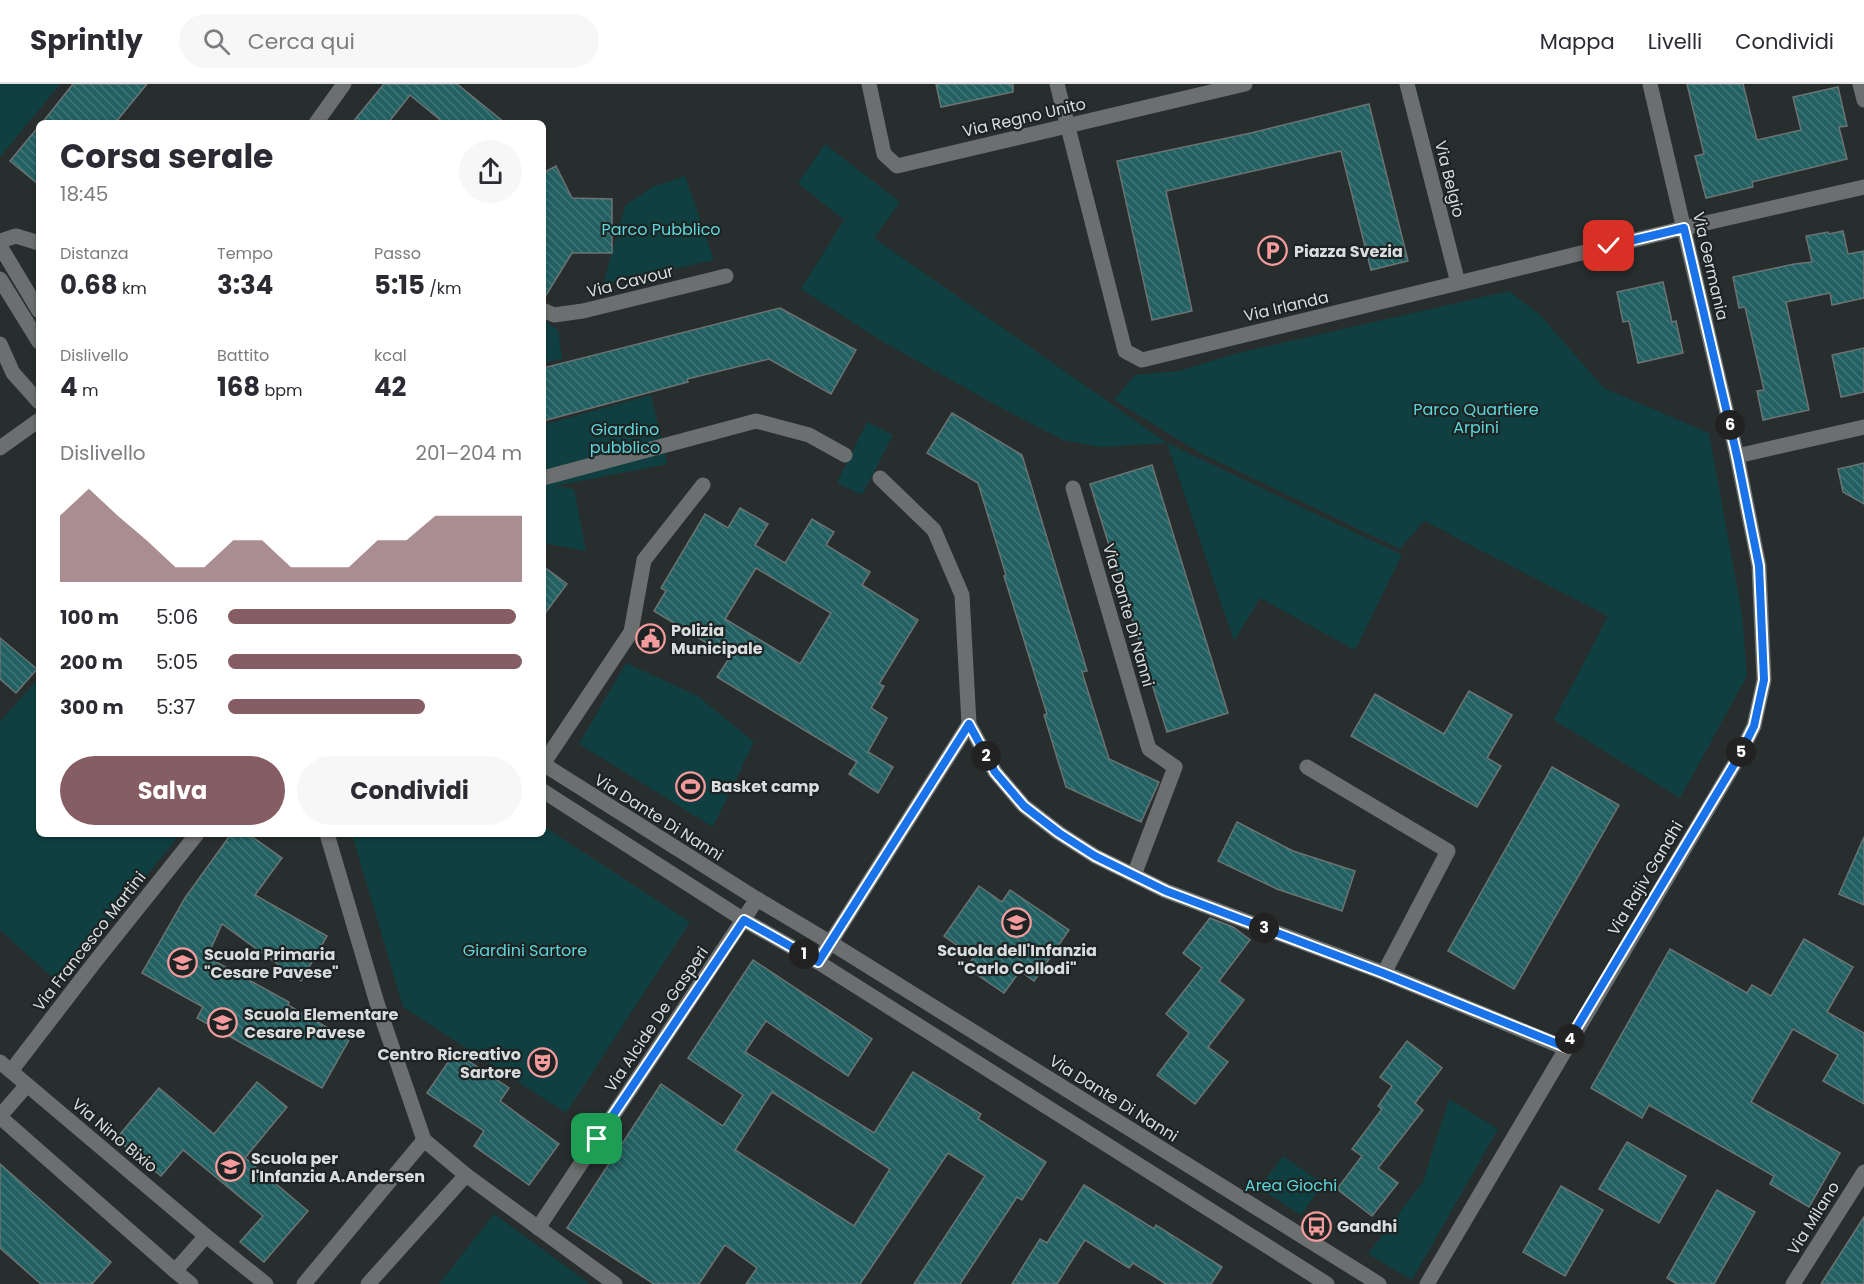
<!DOCTYPE html>
<html lang="it">
<meta charset="utf-8">
<style>
:root{--surface:#fff;--page:#f7f7f7;--text:#2b2b33;--muted:#7c7c81;--line:#e1e1e2;--accent:#865d63}
body{margin:0;font-family:Poppins,sans-serif;background:var(--page);color:var(--text);height:100vh;display:flex;flex-direction:column;font-size:22px;white-space:nowrap}
*{box-sizing:border-box;margin:0}
p{font-size:20px;color:var(--muted)}
.icon{flex:none;width:33px;height:33px;fill:none;stroke:currentColor;stroke-width:2;stroke-linecap:round;stroke-linejoin:round}
.map{position:relative;flex:1;overflow:hidden}
.drawer{position:absolute;left:36px;top:36px;width:510px;height:717px;display:flex;flex-direction:column;background:var(--surface);border-radius:9px;box-shadow:0 2px 4px #0004}
.drawer>*{flex:none}
.pin{position:absolute;display:grid;place-items:center;width:51px;height:51px;color:#fff;margin:-26px;border-radius:12px;box-shadow:0 3px 9px #0006}
.km{position:absolute;width:30px;height:30px;margin:-15px;border-radius:50%;background:#222;color:#fff;font-size:16px;line-height:30px;text-align:center}
.round{display:grid;place-items:center;flex:none;width:63px;height:63px;border-radius:32px;background:var(--page)}
.headline{display:flex;align-items:center;justify-content:space-between;height:102px;padding:0 24px}
h1{font-size:33px;font-weight:700;line-height:45px}
.figures{display:grid;grid-template-columns:repeat(3,1fr);gap:9px;height:102px;padding:6px 24px}
.figures div{display:grid;align-content:center}
.figures b{font-size:26px;font-weight:700}
.figures small{font-size:16px;font-weight:400}
.figures p{font-size:16px}
.chart{height:168px;padding:12px 24px}
.chart p{display:flex;justify-content:space-between}
.chart svg{width:100%;height:108px;margin-top:6px;fill:var(--accent);opacity:.7}
.primary-button{display:flex;gap:12px;margin-top:auto;padding:12px 24px}
.primary-button a{flex:1;height:69px;border-radius:36px;background:var(--accent);color:#fff;font-size:24px;font-weight:700;line-height:69px;text-align:center}
.primary-button a+a{background:var(--page);color:var(--text)}
ul{padding:0 24px;list-style:none;font-size:20px}
li{display:grid;grid-template-columns:96px 72px 1fr;align-items:center;height:45px}
li i{height:15px;border-radius:8px;background:var(--accent)}
header{display:flex;align-items:center;gap:36px;box-sizing:border-box;height:84px;padding:0 30px;background:var(--surface);border-bottom:2px solid var(--line)}
header strong{font-size:28px}
nav{display:flex;gap:33px;margin-inline-start:auto;font-size:21px}
.search{width:420px;height:54px;background:var(--page);display:flex;align-items:center;gap:15px;box-sizing:border-box;padding:0 21px;border-radius:33px;color:var(--muted);font-size:22px}
.map>svg:first-child{display:block}
.green{fill:#0f3f40}
.building{fill:url(#building-back-hatch);stroke:#6b7373;stroke-width:1.5;fill-rule:evenodd}
.lines{fill:none;stroke-linecap:round;stroke-linejoin:round}
.minor{stroke:#6c6f6f;stroke-width:15}
.route-casing{stroke:#fff;stroke-width:12}
.route{stroke:#1a73e8;stroke-width:8}
.labels{text-anchor:middle;stroke-width:4.5;stroke-linejoin:round;paint-order:stroke}
.street-label{font-size:16px;fill:#d9dddd;stroke:#1e2424}
.park-label{font-size:16px;fill:#5cd6da;stroke:#1e2424}
.poi-label{font-size:16px;font-weight:bold;fill:#d9dddd;stroke:#1e2424;text-anchor:start}
</style>
<header>
<strong>Sprintly</strong>
<div class="search"><svg class="icon" aria-label="search" viewBox="0 0 24 24"><circle cx="10" cy="10" r="6"/><path d="M15 15l6 6"/></svg>Cerca qui</div>
<nav><a>Mappa</a><a>Livelli</a><a>Condividi</a></nav>
</header>
<div class="map">
<svg width="1864" height="1200" viewBox="0 0 1864 1200">
<defs>
<pattern id="building-back-hatch" width="6" height="6" patternUnits="userSpaceOnUse" patternTransform="scale(1.5)"><rect width="6" height="6" fill="#226062"/><path d="M-1 5l2 2M0 0l6 6M5-1l2 2" fill="none" stroke="#427678"/></pattern>
</defs>
<rect width="100%" height="100%" fill="#282e2e"/>
<g class="green">
<polygon points="0,0 60,0 0,73"/>
<polygon points="825,60 900,118 874,154 1167,359 1402,471 1355,566 1260,514 1234,557 1167,359 1100,363 1063,356 994,320 880,256 801,205 844,136 798,99"/>
<polygon points="685,92 714,176 603,201 625,122 652,103"/>
<polygon points="1509,207 1540,231 1604,304 1709,349 1742,530 1747,592 1680,714 1554,636 1608,532 1455,453 1451,453 1451,450 1424,437 1400,465 1202,370 1114,316 1135,291 1179,287 1234,270"/>
<polygon points="543,236 558,246 562,275 543,279"/>
<polygon points="651,311 667,380 555,402 574,405 586,467 543,459 543,341"/>
<polygon points="867,338 893,351 862,411 837,399"/>
<polygon points="626,579 698,612 754,658 713,743 579,660"/>
<polygon points="39,594 39,750 180,750 60,900 0,846 0,638"/>
<polygon points="543,742 690,838 566,1029 403,923 352,750 543,750"/>
<polygon points="1449,1015 1498,1045 1412,1196 1368,1170 1423,1098"/>
<polygon points="1283,1072 1323,1100 1301,1131 1259,1104"/>
<polygon points="494,1130 590,1200 439,1200"/>
</g>
<g class="building">
<polygon points="73,0 147,0 115,39 42,39"/>
<polygon points="384,0 457,0 505,39 444,39 410,11 388,39 352,39"/>
<polygon points="936,0 1013,0 1013,8 941,23"/>
<polygon points="1687,0 1743,0 1757,56 1801,46 1793,13 1838,3 1847,42 1839,43 1847,75 1752,98 1753,103 1706,114 1695,72 1704,70"/>
<polygon points="1369,20 1408,177 1371,186 1341,67 1166,107 1192,227 1152,236 1117,77 1251,49"/>
<polygon points="39,42 39,101 10,77"/>
<polygon points="556,82 572,114 612,115 612,169 572,169 543,216 543,89"/>
<polygon points="1843,147 1848,170 1864,167 1864,214 1832,221 1830,209 1786,218 1809,326 1763,336 1757,307 1764,306 1745,223 1739,224 1733,193 1794,180 1812,178 1806,152 1828,148 1829,150"/>
<polygon points="1663,198 1672,238 1676,237 1683,269 1638,279 1629,237 1623,238 1617,208"/>
<polygon points="780,224 856,266 831,310 769,275 687,295 688,298 543,337 543,284"/>
<polygon points="1864,264 1864,308 1841,313 1832,271"/>
<polygon points="952,329 1022,371 1087,587 1082,588 1109,675 1159,698 1141,738 1066,703 1044,631 1047,630 1004,492 1006,491 978,399 927,369"/>
<polygon points="1864,379 1864,420 1843,408 1838,385"/>
<polygon points="1152,381 1228,629 1167,648 1090,400"/>
<path d="M 740,424 L 768,440 L 755,461 L 785,479 L 812,435 L 834,448 L 826,461 L 870,488 L 862,501 L 918,536 L 879,600 L 884,602 L 871,624 L 887,634 L 868,668 L 893,683 L 878,709 L 849,690 L 857,678 L 717,593 L 730,573 L 654,527 L 666,507 L 661,504 L 705,430 L 728,444 ZM 756,484 L 831,529 L 800,580 L 725,535 Z"/>
<polygon points="543,482 567,500 543,532"/>
<polygon points="0,554 37,585 16,609 0,595"/>
<polygon points="1469,607 1512,631 1487,674 1501,682 1477,723 1351,652 1375,610 1444,650"/>
<polygon points="1552,683 1619,721 1514,905 1448,867"/>
<polygon points="1237,738 1293,767 1355,787 1342,827 1277,805 1218,777"/>
<polygon points="231,750 248,750 282,774 255,811 327,852 301,897 222,840 207,873 289,918 288,921 349,956 322,1004 197,934 203,923 142,889 185,814"/>
<polygon points="1864,753 1864,821 1839,810"/>
<polygon points="979,802 1002,818 1010,806 1069,846 1034,897 1020,887 1004,909 966,883 974,873 944,852"/>
<polygon points="1210,834 1233,843 1250,856 1219,897 1244,916 1208,963 1228,978 1195,1020 1157,991 1189,949 1166,930 1202,884 1183,869"/>
<polygon points="1804,855 1853,883 1827,928 1864,949 1864,1020 1823,997 1838,971 1793,945 1751,1018 1840,1069 1809,1123 1770,1100 1774,1092 1649,1021 1642,1034 1591,1004 1670,865 1747,909 1752,901 1771,912"/>
<path d="M 753,876 L 872,955 L 848,992 L 766,937 L 745,968 L 874,1049 L 913,988 L 981,1030 L 978,1035 L 1046,1078 L 1022,1116 L 1017,1113 L 960,1200 L 914,1200 L 985,1092 L 948,1069 L 860,1200 L 746,1200 L 757,1184 L 725,1161 L 699,1200 L 654,1200 L 567,1144 L 661,1000 L 723,1042 L 743,1011 L 688,974 ZM 772,1008 L 890,1085 L 854,1142 L 735,1066 Z"/>
<polygon points="1407,957 1442,984 1415,1019 1423,1026 1378,1084 1398,1099 1372,1132 1337,1105 1362,1072 1352,1065 1382,1025 1378,1022 1392,1002 1380,993"/>
<polygon points="455,968 509,1004 500,1017 559,1060 529,1101 474,1062 484,1047 427,1009"/>
<polygon points="257,998 287,1023 245,1074 308,1127 264,1178 240,1158 263,1132 183,1066 161,1092 116,1055 159,1004 214,1050"/>
<polygon points="1627,1058 1686,1092 1659,1139 1599,1105"/>
<polygon points="0,1080 111,1178 92,1200 41,1200 0,1164"/>
<polygon points="1084,1101 1154,1145 1156,1141 1222,1183 1211,1200 1166,1200 1133,1179 1129,1184 1085,1156 1057,1200 1012,1200 1040,1155 1047,1159"/>
<polygon points="1561,1102 1603,1126 1565,1192 1523,1168"/>
<polygon points="1717,1106 1755,1128 1714,1200 1677,1200 1667,1194"/>
<polygon points="1864,1133 1864,1200 1821,1200"/>
</g>
<g class="lines">
<g class="minor">
<polyline points="869,0 884,70 897,82 1245,0"/>
<polyline points="1057,0 1125,267 1142,276 1684,144 1864,103"/>
<polyline points="1407,0 1458,199"/>
<polyline points="1860,0 1864,16"/>
<polyline points="316,39 344,0"/>
<polyline points="0,157 16,152 39,159"/>
<polyline points="0,162 39,227"/>
<polyline points="0,195 39,258"/>
<polyline points="543,226 554,231 583,227 726,192"/>
<polyline points="0,260 13,289 39,318"/>
<polyline points="0,364 39,336"/>
<polyline points="1737,372 1864,343"/>
<polyline points="543,394 756,337 809,351 845,371"/>
<polyline points="880,394 934,446 962,511 969,640 995,688 1024,722 1059,749 1095,772 1166,807 1384,889 1565,964"/>
<polyline points="703,401 644,476 631,548 543,680 757,815 831,859 1379,1200"/>
<polyline points="1073,404 1149,665 1175,683 1134,791"/>
<polyline points="1307,683 1448,767 1384,889"/>
<polyline points="543,707 744,836 818,878 1327,1200"/>
<polyline points="327,750 377,919 424,1056 466,1091 615,1200"/>
<polyline points="818,878 969,640"/>
<polyline points="0,978 206,1152 266,1200"/>
<polyline points="11,987 94,879 197,750"/>
<polyline points="0,1032 27,1001"/>
<polyline points="0,1033 175,1187 206,1152"/>
<polyline points="538,1144 757,815"/>
<polyline points="175,1187 191,1200"/>
<polyline points="304,1200 424,1056"/>
<polyline points="368,1200 466,1091"/>
<polyline points="1427,1200 1738,674 1754,642 1764,596 1759,482 1737,372 1650,0"/>
<polyline points="1793,1200 1864,1088"/>
</g>
</g>
<g class="lines">
<defs>
<polyline id="route" points="597,1055 744,836 818,878 969,640 995,688 1024,722 1059,749 1095,772 1166,807 1383,889 1565,963 1738,674 1754,642 1764,596 1759,482 1737,372 1684,144 1609,162"/>
</defs>
<use href="#route" class="route-casing"/>
<use href="#route" class="route"/>
</g>
<defs>
<symbol id="parking-ring" viewBox="-11 -11 22 22"><circle r="9.5" fill="#1e2424" stroke="#f59b9d" stroke-width="1.5"/><path d="M-3.5-5.5H1a3.5 3.5 0 0 1 0 7H-1V5.5H-3.5ZM-1-3.4V-.6H.8a1.4 1.4 0 0 0 0-2.8Z" fill="#f59b9d"/></symbol>
<symbol id="civic-ring" viewBox="-11 -11 22 22"><circle r="9.5" fill="#1e2424" stroke="#f59b9d" stroke-width="1.5"/><path d="M-.6-6.5H3V-4.5H.6V-3L4-1V1h2V6H-6V1h2V-1L-.6-3ZM-1.2 2.5V6h2.4V2.5Z" fill="#f59b9d"/></symbol>
<symbol id="stadium-ring" viewBox="-11 -11 22 22"><circle r="9.5" fill="#1e2424" stroke="#f59b9d" stroke-width="1.5"/><path d="M0-5a6.5 5 0 1 0 0 10a6.5 5 0 1 0 0-10ZM-3.5-1.8h7v3.6h-7Z" fill="#f59b9d"/></symbol>
<symbol id="school-ring" viewBox="-11 -11 22 22"><circle r="9.5" fill="#1e2424" stroke="#f59b9d" stroke-width="1.5"/><path d="M0-5L7-2L0 1L-7-2ZM-4 1L0 2.5L4 1V4Q0 6-4 4Z" fill="#f59b9d"/></symbol>
<symbol id="theatre-ring" viewBox="-11 -11 22 22"><circle r="9.5" fill="#1e2424" stroke="#f59b9d" stroke-width="1.5"/><path d="M-5-5.5Q0-4 5-5.5V0Q5 5 0 6Q-5 5-5 0ZM-3.3-2.5H-1v1.5H-3.3ZM1-2.5H3.3v1.5H1ZM-2.8 1Q0 5.5 2.8 1Z" fill="#f59b9d"/></symbol>
<symbol id="bus-ring" viewBox="-11 -11 22 22"><circle r="9.5" fill="#1e2424" stroke="#f59b9d" stroke-width="1.5"/><path d="M-5-6H5V4H4V6H2V4H-2V6H-4V4H-5ZM-3.5-4V0h7V-4ZM-3.5 1.2v1.5H-2V1.2ZM2 1.2v1.5H3.5V1.2Z" fill="#f59b9d"/></symbol>
</defs>
<g fill-rule="evenodd">
<use href="#parking-ring" x="1256" y="150" width="33" height="33"/>
<use href="#civic-ring" x="634" y="538" width="33" height="33"/>
<use href="#stadium-ring" x="674" y="686" width="33" height="33"/>
<use href="#school-ring" x="1000" y="822" width="33" height="33"/>
<use href="#school-ring" x="166" y="862" width="33" height="33"/>
<use href="#school-ring" x="206" y="922" width="33" height="33"/>
<use href="#theatre-ring" x="526" y="962" width="33" height="33"/>
<use href="#school-ring" x="214" y="1066" width="33" height="33"/>
<use href="#bus-ring" x="1300" y="1126" width="33" height="33"/>
</g>
<g class="labels">
<g class="street-label">
<text transform="translate(1024 33) rotate(-13)" y="6">Via Regno Unito</text>
<text transform="translate(1450 95) rotate(76)" y="6">Via Belgio</text>
<text transform="translate(1711 182) rotate(77)" y="6">Via Germania</text>
<text transform="translate(630 197) rotate(-14)" y="6">Via Cavour</text>
<text transform="translate(1286 222) rotate(-13)" y="6">Via Irlanda</text>
<text transform="translate(1129 531) rotate(74)" y="6">Via Dante Di Nanni</text>
<text transform="translate(659 733) rotate(32)" y="6">Via Dante Di Nanni</text>
<text transform="translate(1645 794) rotate(-59)" y="6">Via Rajiv Gandhi</text>
<text transform="translate(89 857) rotate(-52)" y="6">Via Francesco Martini</text>
<text transform="translate(656 935) rotate(-56)" y="6">Via Alcide De Gasperi</text>
<text transform="translate(1114 1014) rotate(32)" y="6">Via Dante Di Nanni</text>
<text transform="translate(115 1051) rotate(40)" y="6">Via Nino Bixio</text>
<text transform="translate(1813 1134) rotate(-58)" y="6">Via Milano</text>
</g>
<g class="park-label">
<text x="661" y="151">Parco Pubblico</text>
<text x="1476" y="331">Parco Quartiere<tspan x="1476" dy="18">Arpini</tspan></text>
<text x="625" y="351">Giardino<tspan x="625" dy="18">pubblico</tspan></text>
<text x="525" y="872">Giardini Sartore</text>
<text x="1291" y="1107">Area Giochi</text>
</g>
<g class="poi-label">
<text x="1294" y="173">Piazza Svezia</text>
<text x="671" y="552">Polizia<tspan x="671" dy="18">Municipale</tspan></text>
<text x="711" y="708">Basket camp</text>
<text x="1017" y="872" text-anchor="middle">Scuola dell'Infanzia<tspan x="1017" dy="18">"Carlo Collodi"</tspan></text>
<text x="204" y="876">Scuola Primaria<tspan x="204" dy="18">"Cesare Pavese"</tspan></text>
<text x="244" y="936">Scuola Elementare<tspan x="244" dy="18">Cesare Pavese</tspan></text>
<text x="521" y="976" text-anchor="end">Centro Ricreativo<tspan x="521" dy="18">Sartore</tspan></text>
<text x="251" y="1080">Scuola per<tspan x="251" dy="18">l'Infanzia A.Andersen</tspan></text>
<text x="1337" y="1148">Gandhi</text>
</g>
</g>
</svg>
<div class="pin" style="left:597px;top:1055px;background:#1e9e55"><svg class="icon" aria-label="arrive" viewBox="0 0 24 24"><path d="M6 21V4h12l-3 4 3 4H6"/></svg></div>
<div class="pin" style="left:1609px;top:162px;background:#d93025"><svg class="icon" aria-label="check" viewBox="0 0 24 24"><path d="M5 12l5 5 9-10"/></svg></div>
<b class="km" style="left:804px;top:870px">1</b>
<b class="km" style="left:986px;top:672px">2</b>
<b class="km" style="left:1264px;top:844px">3</b>
<b class="km" style="left:1570px;top:955px">4</b>
<b class="km" style="left:1741px;top:668px">5</b>
<b class="km" style="left:1730px;top:341px">6</b>
<section class="drawer">
<div class="headline"><div><h1>Corsa serale</h1><p>18:45</p></div><a class="round"><svg class="icon" aria-label="share" viewBox="0 0 24 24"><path d="M12 15V3M7 8l5-5 5 5M5 13v7h14v-7"/></svg></a></div>
<div class="figures">
<div><p>Distanza</p><b>0.68<small> km</small></b></div>
<div><p>Tempo</p><b>3:34</b></div>
<div><p>Passo</p><b>5:15<small> /km</small></b></div>
</div>
<div class="figures">
<div><p>Dislivello</p><b>4<small> m</small></b></div>
<div><p>Battito</p><b>168<small> bpm</small></b></div>
<div><p>kcal</p><b>42</b></div>
</div>
<div class="chart"><p><span>Dislivello</span>201–204 m</p>
<svg viewBox="0 0 160 44" preserveAspectRatio="none"><path d="M0 44V17L10 6L20 17L30 27L40 38L50 38L60 27L70 27L80 38L90 38L100 38L110 27L120 27L130 17L140 17L150 17L160 17V44z"/></svg>
</div>
<ul>
<li><b>100 m</b>5:06<i style="width:98%"></i></li>
<li><b>200 m</b>5:05<i style="width:100%"></i></li>
<li><b>300 m</b>5:37<i style="width:67%"></i></li>
</ul>
<div class="primary-button"><a>Salva</a><a>Condividi</a></div>
</section>
</div>
